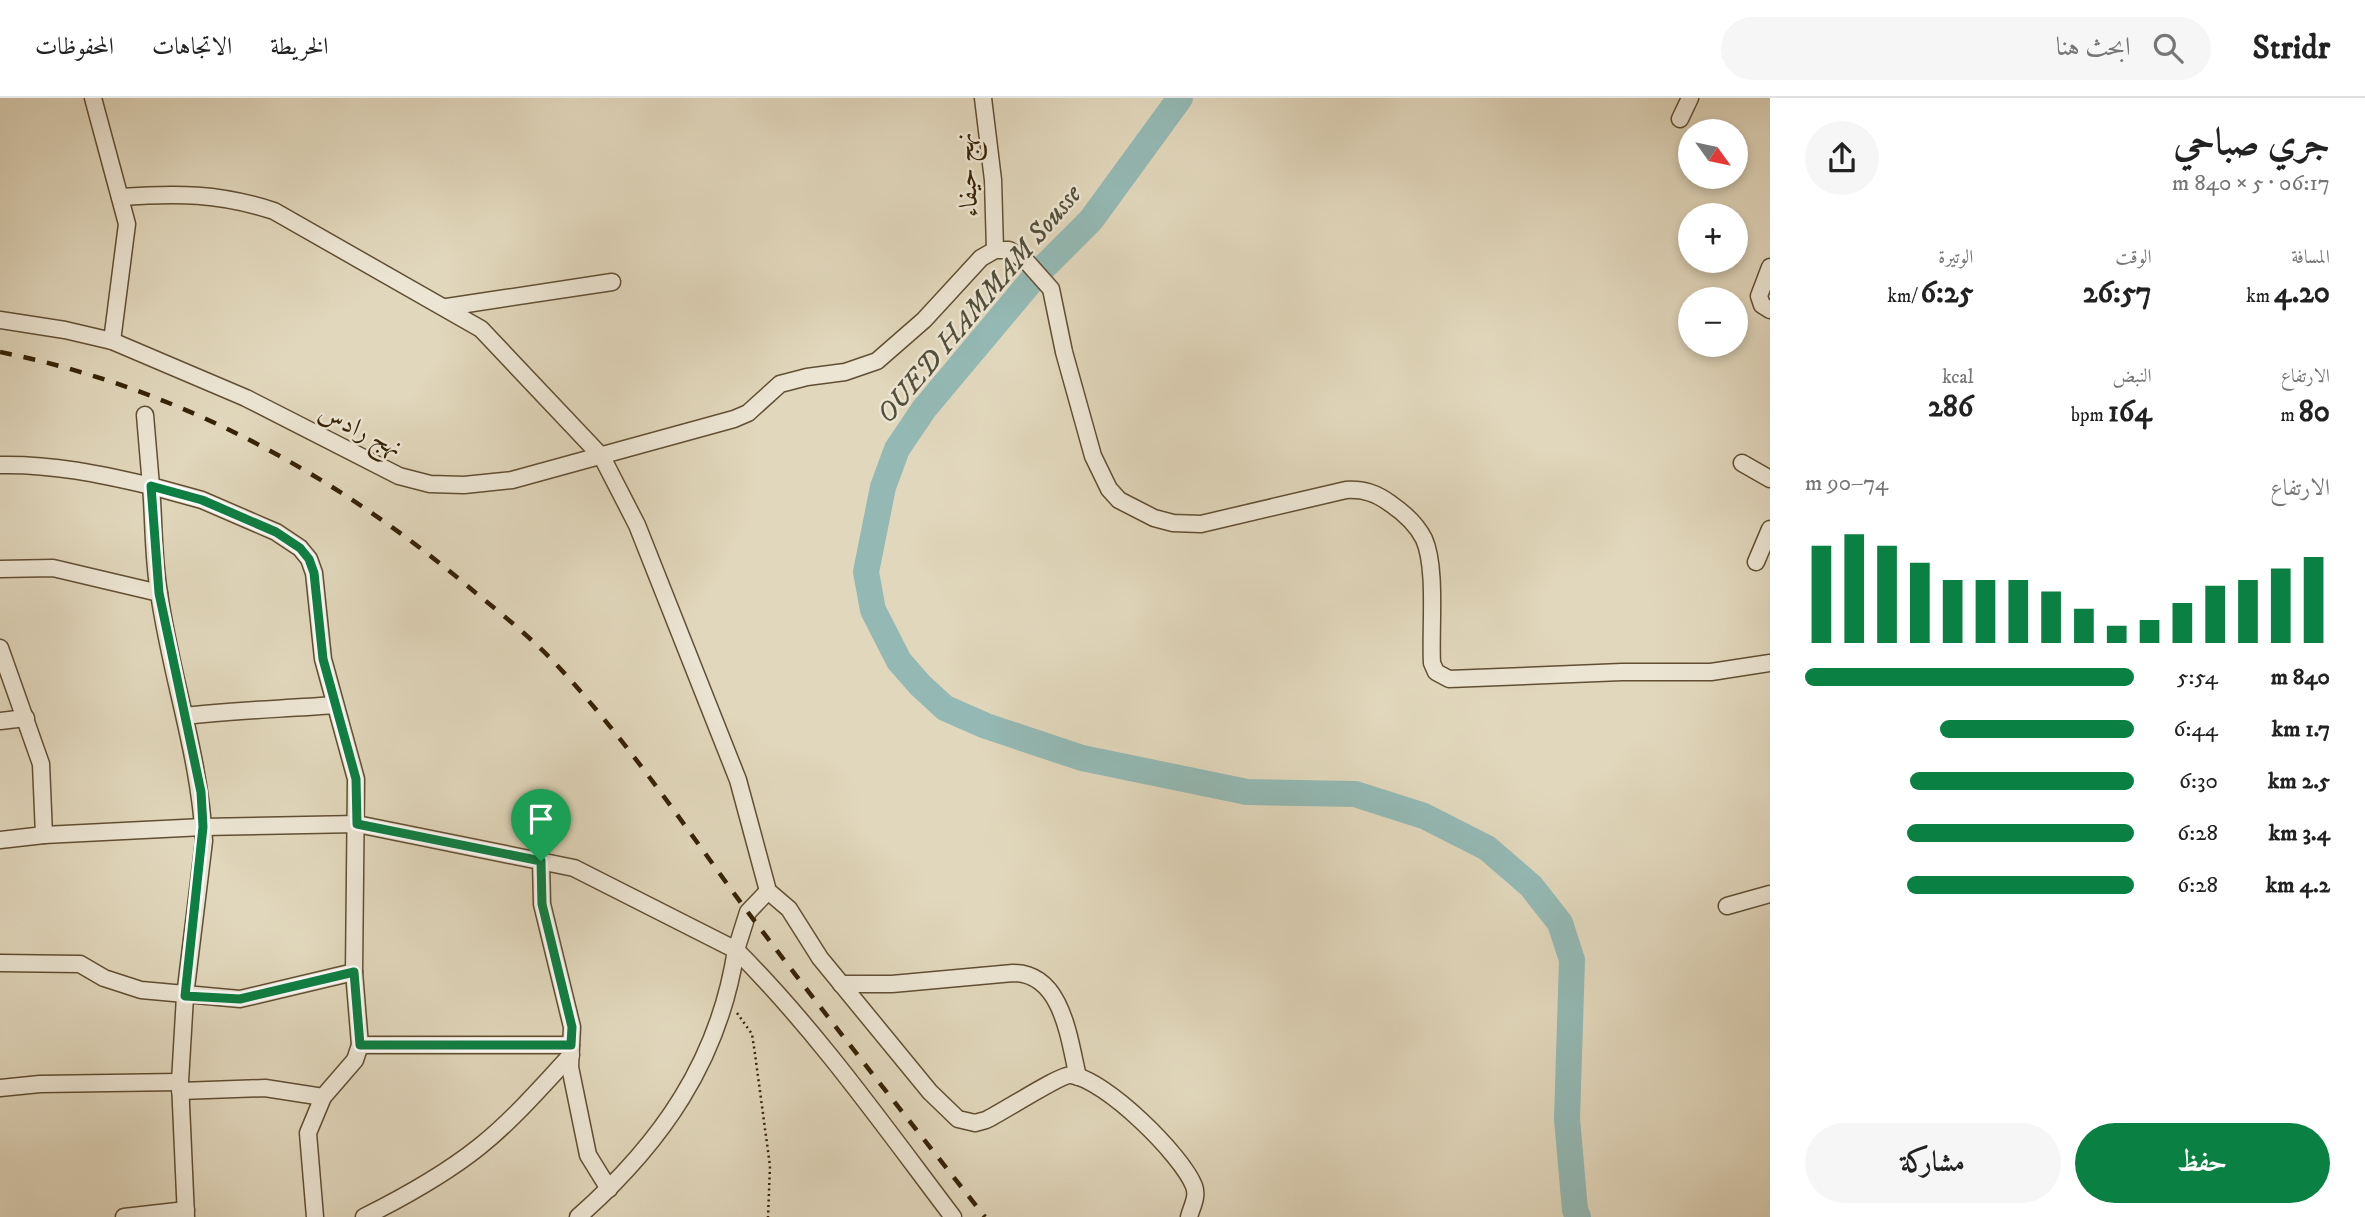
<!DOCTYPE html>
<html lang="ar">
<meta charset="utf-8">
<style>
:root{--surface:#fff;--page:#f6f6f6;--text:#222;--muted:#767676;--line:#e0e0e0;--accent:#0b8043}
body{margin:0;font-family:"IM FELL DW Pica",Amiri,serif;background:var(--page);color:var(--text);direction:rtl;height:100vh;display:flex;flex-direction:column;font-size:26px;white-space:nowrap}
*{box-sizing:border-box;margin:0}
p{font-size:23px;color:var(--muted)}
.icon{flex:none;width:38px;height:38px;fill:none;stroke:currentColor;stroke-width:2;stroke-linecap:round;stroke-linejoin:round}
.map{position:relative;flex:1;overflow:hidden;direction:ltr}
.panel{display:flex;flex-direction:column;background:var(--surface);width:595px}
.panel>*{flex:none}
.needle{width:46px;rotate:123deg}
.controls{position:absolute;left:1678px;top:21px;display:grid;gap:14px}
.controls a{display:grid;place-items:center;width:70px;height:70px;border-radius:50%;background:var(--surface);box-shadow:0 4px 10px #0003;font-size:35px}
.pin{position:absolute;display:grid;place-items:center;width:60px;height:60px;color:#fff;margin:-72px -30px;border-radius:50% 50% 50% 0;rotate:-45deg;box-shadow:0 0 7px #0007}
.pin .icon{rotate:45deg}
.round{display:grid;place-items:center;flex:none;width:74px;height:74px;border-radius:37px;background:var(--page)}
.summary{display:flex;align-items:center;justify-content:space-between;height:119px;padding:0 35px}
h1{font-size:38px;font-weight:700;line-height:52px}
.stats{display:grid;grid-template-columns:repeat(3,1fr);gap:10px;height:119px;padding:7px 35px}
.stats div{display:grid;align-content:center}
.stats b{font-size:30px;font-weight:700}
.stats small{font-size:19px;font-weight:400}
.stats p{font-size:19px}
.chart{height:196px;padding:14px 35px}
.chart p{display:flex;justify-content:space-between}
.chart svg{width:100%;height:126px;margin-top:7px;stroke:var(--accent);stroke-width:6}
.action{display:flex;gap:14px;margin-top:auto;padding:14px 35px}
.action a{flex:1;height:80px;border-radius:42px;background:var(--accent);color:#fff;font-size:28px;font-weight:700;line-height:80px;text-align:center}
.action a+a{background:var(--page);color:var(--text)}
ul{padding:0 35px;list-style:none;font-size:23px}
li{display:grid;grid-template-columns:112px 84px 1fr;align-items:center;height:52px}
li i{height:18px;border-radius:9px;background:var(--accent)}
header{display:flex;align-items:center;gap:42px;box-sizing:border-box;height:98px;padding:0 35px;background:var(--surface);border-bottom:2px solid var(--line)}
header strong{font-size:33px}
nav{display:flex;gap:38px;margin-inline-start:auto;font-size:24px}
.search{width:490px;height:63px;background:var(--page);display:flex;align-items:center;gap:18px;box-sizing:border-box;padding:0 24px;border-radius:38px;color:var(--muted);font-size:26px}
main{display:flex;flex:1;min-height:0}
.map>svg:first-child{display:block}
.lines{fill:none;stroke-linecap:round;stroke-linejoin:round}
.river{stroke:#94b9b4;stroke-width:26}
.minor-casing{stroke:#614f33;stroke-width:19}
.path{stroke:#362205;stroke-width:2.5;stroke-dasharray:2 3.5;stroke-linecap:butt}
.minor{stroke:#ece5d3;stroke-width:16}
.rail{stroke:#362205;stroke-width:4.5;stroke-dasharray:12 12;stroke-linecap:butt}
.route-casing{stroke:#fff;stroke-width:14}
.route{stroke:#0b8043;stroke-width:9}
.labels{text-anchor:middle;stroke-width:5;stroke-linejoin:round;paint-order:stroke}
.street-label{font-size:26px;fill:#362205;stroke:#ece5d3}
.water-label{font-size:28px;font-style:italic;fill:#524f3a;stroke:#ece5d3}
</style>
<header>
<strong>Stridr</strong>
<div class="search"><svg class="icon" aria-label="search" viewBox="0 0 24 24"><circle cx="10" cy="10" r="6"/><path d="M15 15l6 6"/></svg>ابحث هنا</div>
<nav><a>الخريطة</a><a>الاتجاهات</a><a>المحفوظات</a></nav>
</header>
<main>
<section class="panel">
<div class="summary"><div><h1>جري صباحي</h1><p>06:17 · 5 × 840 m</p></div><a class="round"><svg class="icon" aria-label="share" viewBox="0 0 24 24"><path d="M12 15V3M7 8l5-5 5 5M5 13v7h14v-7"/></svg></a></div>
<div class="stats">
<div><p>المسافة</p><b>4.20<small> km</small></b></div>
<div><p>الوقت</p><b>26:57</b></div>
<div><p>الوتيرة</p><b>6:25<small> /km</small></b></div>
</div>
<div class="stats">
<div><p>الارتفاع</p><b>80<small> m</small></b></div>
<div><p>النبض</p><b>164<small> bpm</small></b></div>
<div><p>kcal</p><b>286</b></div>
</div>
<div class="chart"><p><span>الارتفاع</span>74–90 m</p>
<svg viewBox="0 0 160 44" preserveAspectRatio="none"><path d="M5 44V10M15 44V6M25 44V10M35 44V16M45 44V22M55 44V22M65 44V22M75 44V26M85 44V32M95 44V38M105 44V36M115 44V30M125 44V24M135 44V22M145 44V18M155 44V14"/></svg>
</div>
<ul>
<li><b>840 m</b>5:54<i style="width:100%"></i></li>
<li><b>1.7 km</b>6:44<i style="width:59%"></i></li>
<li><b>2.5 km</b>6:30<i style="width:68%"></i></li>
<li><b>3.4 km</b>6:28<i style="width:69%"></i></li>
<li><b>4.2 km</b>6:28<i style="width:69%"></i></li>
</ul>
<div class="action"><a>حفظ</a><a>مشاركة</a></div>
</section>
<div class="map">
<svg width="1770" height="1119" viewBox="0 0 1770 1119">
<rect width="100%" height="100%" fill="#e1d7bc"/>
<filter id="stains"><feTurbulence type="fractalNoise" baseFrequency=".00286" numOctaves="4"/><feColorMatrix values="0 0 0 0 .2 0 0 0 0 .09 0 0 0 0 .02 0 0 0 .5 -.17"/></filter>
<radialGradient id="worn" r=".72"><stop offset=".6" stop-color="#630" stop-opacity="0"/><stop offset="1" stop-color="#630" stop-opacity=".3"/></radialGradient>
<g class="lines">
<polyline class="river" points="1180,0 1091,122 1038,175 924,311 897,351 883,389 866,474 873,512 899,563 920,587 945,610 986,628 1082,660 1247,694 1355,696 1424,718 1487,750 1531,788 1560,825 1572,862 1567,1021 1575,1112 1578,1119"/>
<defs>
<g id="minor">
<polyline points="93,0 127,126 112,243"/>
<polyline points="983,0 993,82 995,152"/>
<polyline points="1680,21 1690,0"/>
<path d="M 120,99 C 177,95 219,95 274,113 L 481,231 L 602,359 L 637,427 L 738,682 L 768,793 L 789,811 L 820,860 L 930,994 L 958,1021 L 975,1025 L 986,1022 C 1001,1015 1061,976 1071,977 C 1105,981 1182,1057 1194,1088 C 1198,1099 1192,1108 1189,1119"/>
<polyline points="1770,169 1759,198 1762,207 1770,212"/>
<polyline points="447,209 612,184"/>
<path d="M 0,222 L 65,232 L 112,243 L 246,300 L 399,378 L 430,386 L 464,387 L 512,382 L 734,321 L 748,315 L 780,286 L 807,279 L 845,274 L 877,263 L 924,222 L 981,160 L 995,152 L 1009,152 L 1027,164 L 1051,191 L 1064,254 L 1093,358 L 1109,391 L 1119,402 L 1154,420 L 1173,425 L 1201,426 L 1346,392 C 1364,391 1376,395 1391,406 C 1404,415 1417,427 1424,441 C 1437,470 1430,532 1432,565 L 1436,574 L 1449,581 L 1622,574 L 1711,574 L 1770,565"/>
<polyline points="145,317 151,388 202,402 276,434 300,450 309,461 314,475 323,561 356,681 354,874 360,947 355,962 323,999 308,1035 315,1119"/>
<polyline points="1742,365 1770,381"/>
<path d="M 0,367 C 53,366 100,376 151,388 C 154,423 153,460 159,495 C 171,579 200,659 204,743 L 185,898 L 180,984 L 186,1119"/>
<polyline points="1756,464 1770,431"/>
<polyline points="0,471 53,470 159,495"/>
<polyline points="0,550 41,666 44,737"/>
<path d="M 185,618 C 235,612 284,611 334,607"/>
<polyline points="0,623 26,620"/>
<path d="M 0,742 L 44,737 L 203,729 L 357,726 L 574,770 L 736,852 C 719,963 661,1046 578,1119"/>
<polyline points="541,763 542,806 572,929 570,969 588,1057 609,1091"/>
<path d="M 768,793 L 748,814 L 736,852 C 817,933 884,1028 953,1119"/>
<polyline points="1727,808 1770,796"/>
<polyline points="0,865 80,866 104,880 141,892 240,901 354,874"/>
<path d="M 841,886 L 892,886 L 1013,875 C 1063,875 1069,942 1078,979"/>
<polyline points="360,947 571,947"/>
<polyline points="0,990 40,986 180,984"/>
<polyline points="180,993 265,990 323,999"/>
<polyline points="124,1119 186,1112"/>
<path d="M 364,1119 C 404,1099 444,1077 479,1049 C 513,1022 542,988 571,957"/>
</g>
</defs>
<use href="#minor" class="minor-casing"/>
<polyline class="path" points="737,915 752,936 755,956 770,1068 768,1119"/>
<use href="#minor" class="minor"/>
<path class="rail" d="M 0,254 C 179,290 339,378 477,496 C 503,517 530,539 553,563 C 624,638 683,726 744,809 C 823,914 904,1016 985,1119"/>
</g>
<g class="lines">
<defs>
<polygon id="route" points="151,388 202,402 276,434 300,450 309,461 314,475 323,561 356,681 357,726 541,763 542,806 572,929 571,947 360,947 354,874 240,901 185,898 203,729 201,694 159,495"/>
</defs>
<use href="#route" class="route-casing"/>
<use href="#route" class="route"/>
</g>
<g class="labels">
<g class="street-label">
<text transform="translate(966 77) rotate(-94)" y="9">نهج حيفاء</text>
<text transform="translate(361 331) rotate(26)" y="9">نهج رادس</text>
</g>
<g class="water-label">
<text transform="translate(978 205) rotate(-50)" y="10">OUED HAMMAM Sousse</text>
</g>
</g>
<rect width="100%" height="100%" filter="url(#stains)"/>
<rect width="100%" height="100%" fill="url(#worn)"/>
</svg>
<div class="controls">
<a><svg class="needle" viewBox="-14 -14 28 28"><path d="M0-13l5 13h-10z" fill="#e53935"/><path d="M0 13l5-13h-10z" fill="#767676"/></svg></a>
<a>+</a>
<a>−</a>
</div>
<div class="pin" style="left:541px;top:763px;background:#1e9e55"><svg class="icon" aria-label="arrive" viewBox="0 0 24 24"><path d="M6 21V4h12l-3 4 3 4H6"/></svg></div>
</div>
</main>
